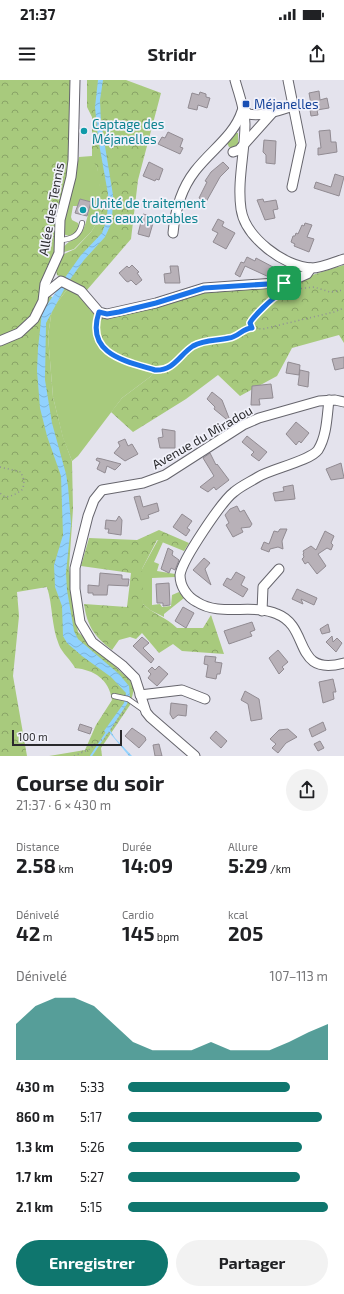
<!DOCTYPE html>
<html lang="fr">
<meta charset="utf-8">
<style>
:root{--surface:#fff;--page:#f2f2f2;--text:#202124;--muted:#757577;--accent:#0f766e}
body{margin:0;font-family:"Exo 2",sans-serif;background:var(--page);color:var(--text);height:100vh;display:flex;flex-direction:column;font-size:15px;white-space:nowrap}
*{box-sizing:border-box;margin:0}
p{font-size:13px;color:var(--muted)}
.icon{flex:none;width:22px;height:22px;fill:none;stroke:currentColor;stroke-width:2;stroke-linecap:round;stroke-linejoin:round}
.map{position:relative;height:676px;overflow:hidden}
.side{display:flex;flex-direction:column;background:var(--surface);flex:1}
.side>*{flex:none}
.scale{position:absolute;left:12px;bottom:10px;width:110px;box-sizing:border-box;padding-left:4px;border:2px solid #29292c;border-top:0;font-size:11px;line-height:14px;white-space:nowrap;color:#29292c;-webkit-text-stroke:3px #f1f1fa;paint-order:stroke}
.pin{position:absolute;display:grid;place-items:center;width:34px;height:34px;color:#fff;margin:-17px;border-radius:8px;box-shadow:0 2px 6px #0006}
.round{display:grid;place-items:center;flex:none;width:42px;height:42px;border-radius:21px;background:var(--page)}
.headline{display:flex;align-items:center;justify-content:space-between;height:68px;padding:0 16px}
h1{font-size:22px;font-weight:700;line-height:30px}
.figures{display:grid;grid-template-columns:repeat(3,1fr);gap:6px;height:68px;padding:4px 16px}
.figures div{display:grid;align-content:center}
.figures b{font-size:20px;font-weight:700}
.figures small{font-size:11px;font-weight:400}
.figures p{font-size:11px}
.chart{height:112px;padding:8px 16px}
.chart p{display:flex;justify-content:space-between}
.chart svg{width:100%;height:72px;margin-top:4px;fill:var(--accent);opacity:.7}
.cta{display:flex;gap:8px;margin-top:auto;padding:8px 16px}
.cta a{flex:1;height:46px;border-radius:24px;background:var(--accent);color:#fff;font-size:16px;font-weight:700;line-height:46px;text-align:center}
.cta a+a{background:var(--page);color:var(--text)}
ul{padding:0 16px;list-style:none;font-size:13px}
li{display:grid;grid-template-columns:64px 48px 1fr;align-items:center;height:30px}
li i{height:10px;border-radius:5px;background:var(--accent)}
.status{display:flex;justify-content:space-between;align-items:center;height:28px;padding:0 20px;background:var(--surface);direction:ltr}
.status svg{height:11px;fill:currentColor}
header{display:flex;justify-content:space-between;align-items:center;height:52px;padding:0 16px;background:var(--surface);font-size:18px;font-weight:700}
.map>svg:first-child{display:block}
.green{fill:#a8ca7d}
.forest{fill:url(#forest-crowns)}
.water{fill:url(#water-waves)}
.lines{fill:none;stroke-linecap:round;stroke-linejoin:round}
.stream{stroke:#91d2fe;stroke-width:2}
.building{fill:#b8b1b8;stroke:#918b92}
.lane-casing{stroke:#66656d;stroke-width:6}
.street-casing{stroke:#66656d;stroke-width:11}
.path{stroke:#909097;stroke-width:1.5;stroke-dasharray:1 3;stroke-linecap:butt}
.lane{stroke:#fff;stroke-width:4.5}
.street{stroke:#fff;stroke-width:9}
.route-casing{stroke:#fff;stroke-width:8}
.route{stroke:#1a73e8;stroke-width:5}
.transit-dot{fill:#1a4fb4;stroke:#f1f1fa;stroke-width:1.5}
.culture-dot{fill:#0f9aa8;stroke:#f1f1fa;stroke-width:1.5}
.labels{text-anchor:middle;stroke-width:3.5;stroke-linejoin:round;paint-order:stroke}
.transit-label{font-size:13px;fill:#164399;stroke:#f1f1fa;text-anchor:start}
.culture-label{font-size:13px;fill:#0d838f;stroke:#f1f1fa;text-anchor:start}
.street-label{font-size:13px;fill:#29292c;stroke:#f1f1fa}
</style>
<div class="status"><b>21:37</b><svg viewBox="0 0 49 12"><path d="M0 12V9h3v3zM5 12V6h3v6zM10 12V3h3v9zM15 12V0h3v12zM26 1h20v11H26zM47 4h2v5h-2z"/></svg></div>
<header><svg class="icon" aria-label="menu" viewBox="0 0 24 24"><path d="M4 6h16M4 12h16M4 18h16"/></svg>Stridr<svg class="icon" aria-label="share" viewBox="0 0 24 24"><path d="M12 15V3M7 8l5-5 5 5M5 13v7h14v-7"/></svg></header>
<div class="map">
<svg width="344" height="676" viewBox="0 0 344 676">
<defs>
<pattern id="forest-crowns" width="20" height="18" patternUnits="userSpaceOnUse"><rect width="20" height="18" fill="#a8ca7d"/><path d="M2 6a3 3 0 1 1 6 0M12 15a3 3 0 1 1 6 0" fill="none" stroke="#89a467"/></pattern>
<pattern id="water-waves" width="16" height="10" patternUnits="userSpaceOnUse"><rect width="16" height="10" fill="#91d2fe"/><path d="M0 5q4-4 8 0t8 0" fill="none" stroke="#7db4da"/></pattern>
</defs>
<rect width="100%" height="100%" fill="#e4e3ed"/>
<g class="green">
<polygon points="234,53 238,53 238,64 234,68 229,67 227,63"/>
<path d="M 92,76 L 97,87 L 99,96 L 102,128 L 98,141 L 91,152 L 74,169 L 61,173 C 66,159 73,163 81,153 C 87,145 88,131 91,122 L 80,119 L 78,126 L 73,126 L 71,137 L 72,140 L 78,143 L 79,147 L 75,153 L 69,156 L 63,154 L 63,142 L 79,77 Z"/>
<polygon points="69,207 80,215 90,230 99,238 98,253 113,275 152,286 154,292 150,297 122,318 78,376 72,381 63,358 53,317 48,256 52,229"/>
<polygon points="158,460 163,462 154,482 159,484 157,491 175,494 176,497 152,498 152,525 160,524 162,527 171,526 172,515 179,512 184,518 164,534 164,537 150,530 143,524 141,514 142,489"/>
</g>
<g class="forest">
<path d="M 0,0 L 71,0 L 72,78 L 57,166 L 42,212 L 54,218 L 65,204 L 69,207 L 52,229 L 48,256 L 53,317 L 63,357 L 72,381 L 73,429 L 69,488 L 74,528 L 78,552 L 135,605 L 130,625 L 101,668 L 102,676 L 49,676 L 85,670 L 96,645 L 112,620 C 109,599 94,590 75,588 C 71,580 62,573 59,565 C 51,545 53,526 47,507 L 17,512 L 19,536 L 13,596 L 27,676 L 0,676 Z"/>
<polygon points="87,0 126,0 161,13 138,100 131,159 87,210 57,195 56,190 64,174 75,169 91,152 98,141 102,128 97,87 92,80 92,37 87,27"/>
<path d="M 344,185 L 344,263 L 339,255 L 292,268 L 277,296 L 240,316 L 218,295 L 186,319 L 133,352 L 111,332 L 122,318 L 150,297 L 154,292 L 152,286 C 140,283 111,278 104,268 C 98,260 98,247 99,238 L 114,236 L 195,213 L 309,196 Z"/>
<path d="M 159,450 L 189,463 L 184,471 L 157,460 L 142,489 L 143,524 C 153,534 166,537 177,548 L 203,548 L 211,535 L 224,574 L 182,571 L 173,564 L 159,573 L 142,553 L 136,559 L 130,557 L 119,560 L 112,570 C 95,557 87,546 84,524 L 127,527 L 131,493 L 81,486 L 89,458 L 137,460 Z"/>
</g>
<g class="water">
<polygon points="98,0 103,0 100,20 101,42 113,115 112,142 105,157 84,180 69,201 64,199 81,175 102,153 107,139 108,114 98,58 95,27"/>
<polygon points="62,203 66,206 46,243 45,300 52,343 66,394 68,406 71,444 66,493 67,510 74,551 78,559 119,594 129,606 130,616 127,624 110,650 115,658 132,676 129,676 109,652 107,654 104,651 124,623 126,613 111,597 82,576 67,563 63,556 62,526 55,507 54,485 63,455 61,396 47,356 40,328 37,291 38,268 42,232"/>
</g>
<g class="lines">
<polyline class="stream" points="91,676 107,652"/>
</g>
<g class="building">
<polygon points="319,11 320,20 327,18 329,28 317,30 318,35 311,36 310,30 312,30 309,13"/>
<polygon points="200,12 206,14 206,17 210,18 207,28 198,25 197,30 188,28 192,13 199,15"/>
<polygon points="330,50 331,62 336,62 337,72 318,75 318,68 321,68 319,51"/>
<polygon points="168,52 183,59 180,67 183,68 180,74 158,64 162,57 165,58"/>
<polygon points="264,60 276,61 275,84 266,83 266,75 263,72"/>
<polygon points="149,82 163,89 159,100 156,99 155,101 143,96"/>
<polygon points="223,82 229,88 220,97 206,122 199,118 207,102 205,101 211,92"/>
<polygon points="335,94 344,97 339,116 314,108 316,102 331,107"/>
<polygon points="80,119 91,122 87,136 75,133"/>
<polygon points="263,119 264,122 276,120 278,129 273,130 275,138 265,140 257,120"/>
<polygon points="143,134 151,136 150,141 153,143 149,157 138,154"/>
<polygon points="218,139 224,142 222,146 235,153 226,169 213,162 218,153 212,150"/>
<polygon points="305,143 312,145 307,157 314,159 309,172 294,166 295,164 291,162 293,156 295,156 296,153 298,154 302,145 304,146"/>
<polygon points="247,177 255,181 256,178 273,187 269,197 245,186 240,197 235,194 241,182 244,183"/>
<polygon points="132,185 139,192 137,193 142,200 136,205 131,200 128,202 126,201 119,193 127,186 129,188"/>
<polygon points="170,186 178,186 180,203 165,203 164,194 171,193"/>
<polygon points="344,277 344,288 335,290 332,279"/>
<polygon points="288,282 300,285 299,295 286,293"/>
<polygon points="300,290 309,292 308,307 298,305"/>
<polygon points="271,304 273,318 259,319 260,325 251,325 252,306"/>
<polygon points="212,312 222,320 231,343 214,329 215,327 207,319"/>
<polygon points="296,342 309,353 301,363 299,361 296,365 286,354"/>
<polygon points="162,349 175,351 175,368 160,368 158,358 163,357"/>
<polygon points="247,356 267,372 259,381 251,375 254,372 242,362"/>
<polygon points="125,359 128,366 132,364 138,374 125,381 114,373 120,366 118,362"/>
<polygon points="210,373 216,385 217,384 229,400 216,410 214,407 208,412 200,407 214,396 203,378"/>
<polygon points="97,378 102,379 121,384 115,390 107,386 105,393 97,389 100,382 96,380"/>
<polygon points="341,383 344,398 331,400 326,389"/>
<polygon points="293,405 295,419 275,421 273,413 284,411 283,407"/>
<polygon points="140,416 143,427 157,423 159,431 148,435 149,438 141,440 134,417"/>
<polygon points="237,426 240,432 244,430 252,444 250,447 241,448 243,452 233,457 226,445 229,443 225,435 230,429"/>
<polygon points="182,434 192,441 187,448 190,450 186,456 173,447"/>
<polygon points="119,436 122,440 121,455 108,453 109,449 105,449 106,440 116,441"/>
<polygon points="280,449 287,449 282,461 283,469 278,467 270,469 269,472 261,469 264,462 269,464 274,451 278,452"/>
<polygon points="325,451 334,456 331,463 333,465 331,470 327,468 318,474 326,486 317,494 308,482 305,484 302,479 304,477 303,474 304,473 303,471 311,466 316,470"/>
<polygon points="168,468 173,471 172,475 179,480 175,490 171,488 169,493 161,489"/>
<polygon points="204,478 210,483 205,489 211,505 193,490"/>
<polygon points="236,492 245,497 241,505 248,509 243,517 223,505 227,498 231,500"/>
<polygon points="100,493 122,495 122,499 129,499 128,506 108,505 107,515 93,515 93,513 88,513 88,505 99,506"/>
<polygon points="169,503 170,525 163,526 163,523 157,523 156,504"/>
<polygon points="297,509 317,518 314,525 301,519 303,524 292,519"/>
<polygon points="183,527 194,533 186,548 175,541"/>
<polygon points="252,542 255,550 250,552 252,556 229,564 224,551"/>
<polygon points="328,544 330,552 322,554 320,549"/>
<polygon points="332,556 333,562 337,558 342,563 336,572 326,562"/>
<polygon points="142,557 149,563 143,568 154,579 151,583 133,566"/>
<polygon points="278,570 288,582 282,587 284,589 279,594 269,578"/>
<polygon points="205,576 216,577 215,582 222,583 220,594 217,594 216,599 206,597 208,585 204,584"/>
<polygon points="159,586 168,594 157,606 148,598 151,594 148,591 152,587 155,590"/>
<polygon points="333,599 336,612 333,612 334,619 323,623 319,602"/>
<polygon points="245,611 259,619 262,639 251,641 248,624 241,620"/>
<polygon points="171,623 187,625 186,636 178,635 173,639 170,634"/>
<polygon points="323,642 326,650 312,657 309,649"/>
<polygon points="80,644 92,648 90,654 78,650"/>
<polygon points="132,648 145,657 146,660 139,668 125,656"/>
<polygon points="288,649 297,657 286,663 278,673 272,668 276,664 270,659 279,650"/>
<polygon points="216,651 227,661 221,668 210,658"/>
<polygon points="320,661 324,668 318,671 314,664"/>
<polygon points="159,664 162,676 155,676 153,665"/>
</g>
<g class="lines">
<defs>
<g id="lane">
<path d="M 61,160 C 73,159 80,155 82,143"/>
<polyline points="114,616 128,619 145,631"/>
</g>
<g id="street">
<path d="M 235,0 C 239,15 245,29 245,44 C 245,72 237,101 241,129 C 245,157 284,187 312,188 C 322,188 334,182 344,179"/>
<polyline points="288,0 301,65 292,107"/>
<path d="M 243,28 L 248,34 C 264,37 279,30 294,26"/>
<polyline points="233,72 239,70 273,32"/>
<path d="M 173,153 C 175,131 181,109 195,91 C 211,70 234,56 242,31"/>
<polyline points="46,213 61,201 81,211 99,232 107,234 156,223 204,208 289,202 307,194 311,188"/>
<polyline points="0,261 19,253 34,239 43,221 45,204 59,173 60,140 71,97 73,80 75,0"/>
<path d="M 329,320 C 327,335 327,356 318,370 C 310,381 271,389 258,397 C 250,402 241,406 234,412 C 222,421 182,480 180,495 C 180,506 187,517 197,522 C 220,537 253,523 277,534 C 311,547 292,597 344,583"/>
<polyline points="262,531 263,507 279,489"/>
<polyline points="140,615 182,610 205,619"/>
<polyline points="195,676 150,637 146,632 135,598 122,585 92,562 80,542 75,509 75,488 88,436 94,420 102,410 143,403 165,395 243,345 259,338 319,321 335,320 344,322"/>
</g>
</defs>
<use href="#lane" class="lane-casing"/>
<use href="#street" class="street-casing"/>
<g class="path">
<polyline points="297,209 314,207 330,212 344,210"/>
<polyline points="97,239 97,253 104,270 110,274 129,282 158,290 172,286 188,270 205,261 230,258 247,248 263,249 334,232 344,228"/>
<path d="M 252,248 L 250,243 C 252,238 273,217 279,215 C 285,213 291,212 297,209"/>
<path d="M 0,387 L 21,392 L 24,401 L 23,409 C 17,414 12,416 5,417 L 0,413"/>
<polyline points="74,676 90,669 99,660 104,660 127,626"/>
</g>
<use href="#lane" class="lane"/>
<use href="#street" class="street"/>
</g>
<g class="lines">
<defs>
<path id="route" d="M 284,203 L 290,208 L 297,209 C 291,212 285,213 279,215 C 273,217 252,238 250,243 L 252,248 C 243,248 238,257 229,258 C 217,261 205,259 193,266 C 179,275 174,291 155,290 C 125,281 85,274 99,232 L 107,234 L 119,232 L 156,223 L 204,208 Z"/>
</defs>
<use href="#route" class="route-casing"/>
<use href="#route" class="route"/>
</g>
<rect class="transit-dot" x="242" y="20" width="8" height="8" rx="2"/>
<g class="culture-dot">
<circle cx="84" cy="51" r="4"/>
<circle cx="83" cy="130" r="4"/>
</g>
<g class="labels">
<g class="transit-label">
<text x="254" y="29">Méjanelles</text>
</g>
<g class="culture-label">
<text x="92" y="49">Captage des<tspan x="92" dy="15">Méjanelles</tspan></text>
<text x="91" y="128">Unité de traitement<tspan x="91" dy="15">des eaux potables</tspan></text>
</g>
<g class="street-label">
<text transform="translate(51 129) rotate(-80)" y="5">Allée des Tennis</text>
<text transform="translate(202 357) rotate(-30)" y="5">Avenue du Miradou</text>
</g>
</g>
</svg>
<div class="scale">100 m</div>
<div class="pin" style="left:284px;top:203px;background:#1e9e55"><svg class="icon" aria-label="arrive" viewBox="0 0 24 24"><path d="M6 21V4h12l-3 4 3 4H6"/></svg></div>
</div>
<section class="side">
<div class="headline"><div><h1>Course du soir</h1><p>21:37 · 6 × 430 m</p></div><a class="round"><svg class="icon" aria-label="share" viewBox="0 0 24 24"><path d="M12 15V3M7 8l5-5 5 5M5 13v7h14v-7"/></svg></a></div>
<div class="figures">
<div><p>Distance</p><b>2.58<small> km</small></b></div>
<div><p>Durée</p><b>14:09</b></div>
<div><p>Allure</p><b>5:29<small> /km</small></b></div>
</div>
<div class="figures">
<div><p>Dénivelé</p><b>42<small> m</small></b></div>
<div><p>Cardio</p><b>145<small> bpm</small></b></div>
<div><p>kcal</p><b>205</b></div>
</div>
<div class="chart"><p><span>Dénivelé</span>107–113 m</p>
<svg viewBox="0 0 160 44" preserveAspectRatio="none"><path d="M0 44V22L10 11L20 6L30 6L40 11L50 22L60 33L70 38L80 38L90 38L100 33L110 38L120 38L130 38L140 33L150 27L160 22V44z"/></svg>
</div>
<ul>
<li><b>430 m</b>5:33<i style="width:81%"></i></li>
<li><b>860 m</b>5:17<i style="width:97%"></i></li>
<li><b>1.3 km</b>5:26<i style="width:87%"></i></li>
<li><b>1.7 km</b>5:27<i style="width:86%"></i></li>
<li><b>2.1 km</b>5:15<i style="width:100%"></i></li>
</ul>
<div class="cta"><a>Enregistrer</a><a>Partager</a></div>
</section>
